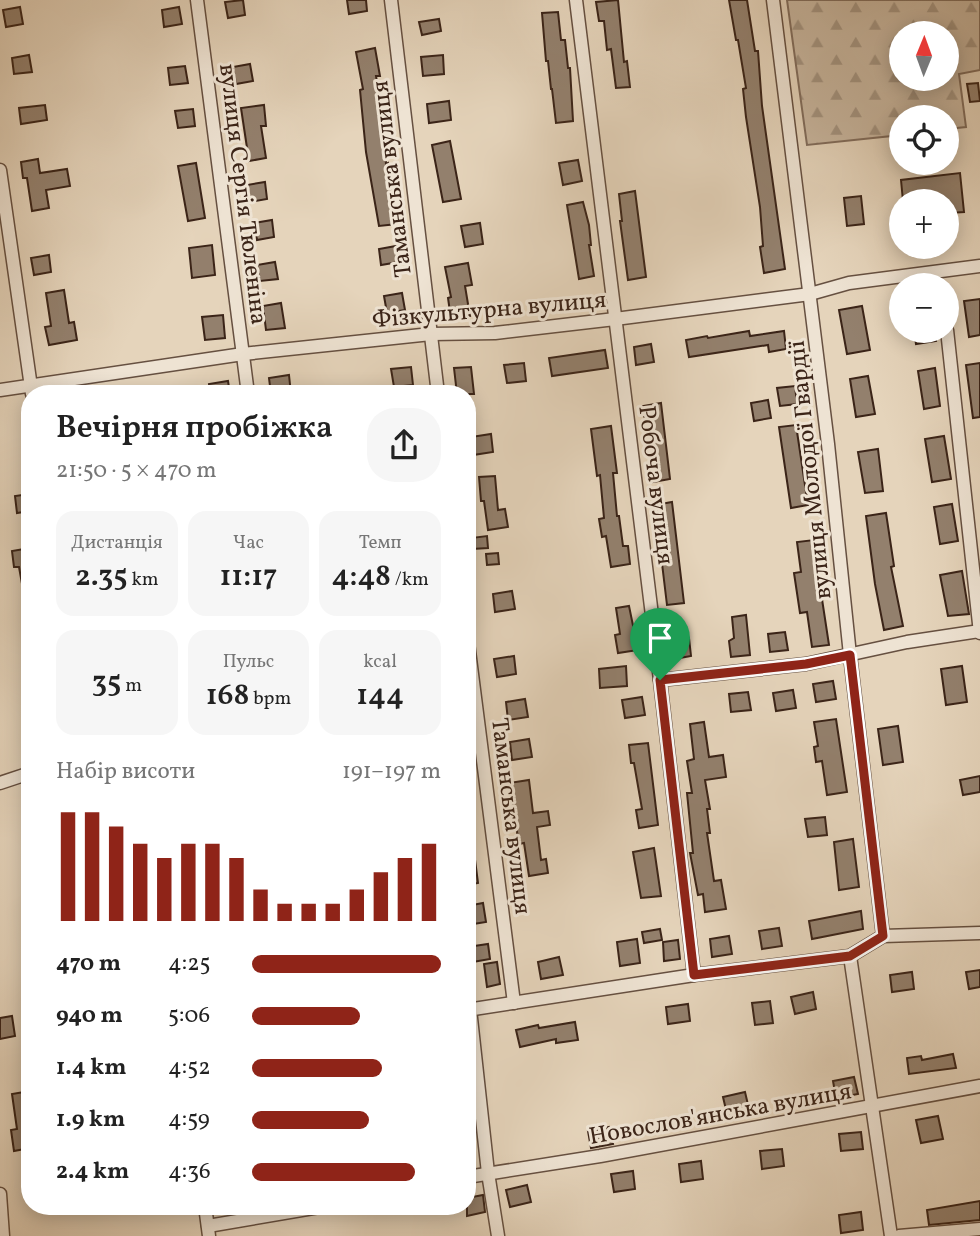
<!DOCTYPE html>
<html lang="uk">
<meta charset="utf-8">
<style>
:root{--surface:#fff;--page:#f6f6f6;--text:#222;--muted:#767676;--accent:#8f2418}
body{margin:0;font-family:Vollkorn,serif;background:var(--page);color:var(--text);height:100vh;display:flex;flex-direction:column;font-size:26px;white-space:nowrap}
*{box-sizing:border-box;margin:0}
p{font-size:23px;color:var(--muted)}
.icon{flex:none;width:38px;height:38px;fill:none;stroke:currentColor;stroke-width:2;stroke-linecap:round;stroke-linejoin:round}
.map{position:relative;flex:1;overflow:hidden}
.panel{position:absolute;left:21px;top:385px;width:455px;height:830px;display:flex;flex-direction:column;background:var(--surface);border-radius:28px;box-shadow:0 4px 18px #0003}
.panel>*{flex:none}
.needle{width:46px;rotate:1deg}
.controls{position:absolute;left:889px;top:21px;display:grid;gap:14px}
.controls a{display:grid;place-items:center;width:70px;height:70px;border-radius:50%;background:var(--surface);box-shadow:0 4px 18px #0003;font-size:35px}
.pin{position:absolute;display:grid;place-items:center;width:60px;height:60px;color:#fff;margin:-72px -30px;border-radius:50% 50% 50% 0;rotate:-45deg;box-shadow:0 0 7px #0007}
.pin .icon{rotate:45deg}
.round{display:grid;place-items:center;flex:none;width:74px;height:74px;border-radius:28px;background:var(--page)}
.overview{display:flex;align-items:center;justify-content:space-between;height:119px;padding:0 35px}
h1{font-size:32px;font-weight:600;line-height:52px}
.figures{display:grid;grid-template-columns:repeat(3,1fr);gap:10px;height:119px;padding:7px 35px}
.figures div{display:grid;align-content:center;border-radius:18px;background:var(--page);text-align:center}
.figures b{font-size:30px;font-weight:600}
.figures small{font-size:19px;font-weight:400}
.figures p{font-size:19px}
.chart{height:196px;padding:14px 35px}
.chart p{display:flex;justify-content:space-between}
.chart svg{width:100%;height:126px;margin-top:7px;stroke:var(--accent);stroke-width:6}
ul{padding:0 35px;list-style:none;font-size:23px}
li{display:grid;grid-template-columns:112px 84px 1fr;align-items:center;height:52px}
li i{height:18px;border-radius:9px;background:var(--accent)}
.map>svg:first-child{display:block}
.forest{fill:url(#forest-firs);stroke:#826d5c;stroke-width:2;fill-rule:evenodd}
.building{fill:#93806d;stroke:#3b2418;stroke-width:2}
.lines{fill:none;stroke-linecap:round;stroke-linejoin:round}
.minor-casing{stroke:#665041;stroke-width:15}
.minor{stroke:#eee3d3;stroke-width:12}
.route-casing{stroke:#fff;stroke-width:14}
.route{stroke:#8f2418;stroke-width:9}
.labels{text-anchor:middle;stroke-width:6;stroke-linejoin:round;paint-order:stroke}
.street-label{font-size:24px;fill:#3b2418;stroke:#eee3d3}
</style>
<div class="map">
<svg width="980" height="1236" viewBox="0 0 980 1236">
<defs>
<pattern id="forest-firs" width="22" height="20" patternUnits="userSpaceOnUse" patternTransform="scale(1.75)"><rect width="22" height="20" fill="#c8b69f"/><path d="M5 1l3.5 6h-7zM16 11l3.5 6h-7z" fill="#a49481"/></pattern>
</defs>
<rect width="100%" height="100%" fill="#e5d4bb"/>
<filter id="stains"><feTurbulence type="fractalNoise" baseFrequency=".00286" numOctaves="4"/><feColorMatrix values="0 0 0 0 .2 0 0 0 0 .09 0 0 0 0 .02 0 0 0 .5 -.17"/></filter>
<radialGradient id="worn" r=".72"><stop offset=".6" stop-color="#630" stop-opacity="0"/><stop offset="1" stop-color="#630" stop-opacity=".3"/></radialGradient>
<path class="forest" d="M 787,0 L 980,0 L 980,70 L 959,74 L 966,127 L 947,129 L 947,117 L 901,117 L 901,135 L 807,145 ZM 901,33 L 947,33 L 947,79 L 901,79 Z"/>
<g class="building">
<polygon points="243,0 245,15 228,18 225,2"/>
<polygon points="347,0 366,0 367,11 349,14"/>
<polygon points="618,0 624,62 627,61 630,87 616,88 611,49 607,50 604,21 599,21 596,2"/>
<polygon points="729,0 747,0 755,51 758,51 762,106 785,269 764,273 760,247 763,246 760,207 746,117 743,89 746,88 738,40 736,40"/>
<polygon points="20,7 23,24 6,27 3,10"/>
<polygon points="179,7 182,24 164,27 162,10"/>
<polygon points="558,12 561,40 565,40 568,68 570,68 573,121 556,123 552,89 551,89 548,61 546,61 542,13"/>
<polygon points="439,19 441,31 422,35 419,22"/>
<polygon points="375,48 380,76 376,76 383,119 386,164 388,163 397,224 379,226 366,152 360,90 363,89 356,52"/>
<polygon points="29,55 32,72 14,74 12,58"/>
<polygon points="443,55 444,74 423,76 421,57"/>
<polygon points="250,64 253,81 236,84 233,67"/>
<polygon points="185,66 188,83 170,85 168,68"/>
<polygon points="978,83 980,101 970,102 967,84"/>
<polygon points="449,101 451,120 429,123 427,104"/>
<polygon points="45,105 47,120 21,124 19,108"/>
<polygon points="264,105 266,126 261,126 266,158 249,161 241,108"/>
<polygon points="193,109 195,126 178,128 175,111"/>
<polygon points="450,141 461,199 443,202 432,145"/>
<polygon points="38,159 40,173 67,169 70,186 46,190 49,208 32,211 27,178 23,178 21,162"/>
<polygon points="578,160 582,181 563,185 559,163"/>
<polygon points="196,163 205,218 188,221 178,166"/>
<polygon points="960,173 964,212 949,213 947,201 903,201 901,180"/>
<polygon points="265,182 267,199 250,202 247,185"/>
<polygon points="635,191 646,277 628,280 620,221 622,221 619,194"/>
<polygon points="861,196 864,224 847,226 844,198"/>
<polygon points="583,202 589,225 591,245 589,245 594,276 579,279 567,205"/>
<polygon points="272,220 274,237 257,240 254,223"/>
<polygon points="480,223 483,244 465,247 461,226"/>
<polygon points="212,245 215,275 192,278 189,248"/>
<polygon points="396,246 399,262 381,265 379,249"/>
<polygon points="49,255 51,272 34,275 31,258"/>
<polygon points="275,262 278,279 260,281 257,265"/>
<polygon points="468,263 472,285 465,286 470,316 451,319 448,298 451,297 445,267"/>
<polygon points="64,290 69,323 74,322 77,340 49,345 45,327 51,326 46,293"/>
<polygon points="402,293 405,310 387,313 384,296"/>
<polygon points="980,299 980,335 969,337 964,301"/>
<polygon points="281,303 285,328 266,330 263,306"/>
<polygon points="862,306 870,350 847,354 839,310"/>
<polygon points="223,315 225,338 205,340 202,317"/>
<polygon points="749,331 750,336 784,331 786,349 769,352 768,345 689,357 686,340 707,336 708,338"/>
<polygon points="914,331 934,331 936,341 916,344"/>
<polygon points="651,344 654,362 636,365 634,347"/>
<polygon points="605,350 608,368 552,376 549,358"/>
<polygon points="524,363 526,381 507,383 504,365"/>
<polygon points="980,363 980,417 973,418 966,365"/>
<polygon points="411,367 413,385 394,387 391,369"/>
<polygon points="471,367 474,394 457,394 454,368"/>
<polygon points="935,368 940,406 924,409 918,371"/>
<polygon points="289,375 291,394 271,394 269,378"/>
<polygon points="868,376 875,414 856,417 850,379"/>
<polygon points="228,381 230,394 210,394 209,384"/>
<polygon points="795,386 797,404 780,406 777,388"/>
<polygon points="768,400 771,418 754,421 751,403"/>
<polygon points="661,403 670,479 653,482 643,406"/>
<polygon points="796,425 808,505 791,508 779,427"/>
<polygon points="611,426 617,473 613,473 617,516 619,516 623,546 628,546 630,564 611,567 606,536 602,537 599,519 604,518 600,475 597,476 591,429"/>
<polygon points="491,434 493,452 473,455 471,437"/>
<polygon points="944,436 951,479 932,482 925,439"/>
<polygon points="878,449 883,491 865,493 858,452"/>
<polygon points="495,476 498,510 505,509 508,527 488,530 484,501 481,501 479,477"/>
<polygon points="30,494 30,511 17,513 15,496"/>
<polygon points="672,502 684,603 667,605 655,505"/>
<polygon points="952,504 958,541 940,544 934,507"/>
<polygon points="886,513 894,566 891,567 903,626 884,630 875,584 866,516"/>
<polygon points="487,536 488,548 472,549 471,538"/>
<polygon points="814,540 819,599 822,599 829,645 812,647 807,612 800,613 794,573 801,572 797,542"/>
<polygon points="30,548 30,595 24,595 19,567 14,567 12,551"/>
<polygon points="498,553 499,564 487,565 486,554"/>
<polygon points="962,571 969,614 948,616 940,575"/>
<polygon points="512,591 515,609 495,612 493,594"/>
<polygon points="629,606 638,650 618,653 615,635 620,634 616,608"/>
<polygon points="746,615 750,655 731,657 729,641 734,638 732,617"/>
<polygon points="785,632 788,650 770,652 768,634"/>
<polygon points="689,638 691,656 674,659 671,641"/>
<polygon points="514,656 516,674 497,677 494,659"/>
<polygon points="626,666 627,686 600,688 599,669"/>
<polygon points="962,666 967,702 946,705 941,669"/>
<polygon points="833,681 836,699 816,702 813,684"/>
<polygon points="793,690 796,708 776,711 773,693"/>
<polygon points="748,692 751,710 731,712 729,694"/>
<polygon points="642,697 645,715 625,718 622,700"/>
<polygon points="525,699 528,717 508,720 506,702"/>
<polygon points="836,719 847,792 827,795 822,761 816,762 814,747 818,746 814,722"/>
<polygon points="704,722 709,757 723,755 726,777 705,780 710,809 707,809 710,833 707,833 714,881 721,880 726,909 705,912 703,894 698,895 690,853 693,853 687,793 692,793 687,761 694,759 690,724"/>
<polygon points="898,726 903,762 883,765 878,729"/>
<polygon points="529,739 532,757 512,760 510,742"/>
<polygon points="648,743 658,825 639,828 636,810 642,809 634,763 631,763 629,745"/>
<polygon points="980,776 980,792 963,795 960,780"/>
<polygon points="529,780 533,813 548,811 550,825 537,827 541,860 546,859 548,873 529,876 524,843 519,844 509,783"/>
<polygon points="825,817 827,835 808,837 805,819"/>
<polygon points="853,839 859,887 839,890 834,842"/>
<polygon points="654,848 661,896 641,898 633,852"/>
<polygon points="474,852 478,883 467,885 467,853"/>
<polygon points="483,903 486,922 467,925 467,906"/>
<polygon points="861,911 863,929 812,939 809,921"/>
<polygon points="779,928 782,946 762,949 759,931"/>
<polygon points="660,929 662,940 644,943 642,932"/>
<polygon points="729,936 732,954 712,957 710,939"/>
<polygon points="637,939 640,963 620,966 617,942"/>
<polygon points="678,940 680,959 664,961 663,942"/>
<polygon points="488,944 490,959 467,963 467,947"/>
<polygon points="559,957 563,975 541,979 538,962"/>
<polygon points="497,962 500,984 487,987 484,964"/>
<polygon points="980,970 980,987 969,989 966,972"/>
<polygon points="912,972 914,989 892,992 890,975"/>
<polygon points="813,992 816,1009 795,1014 791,997"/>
<polygon points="770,1001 773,1023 755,1025 752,1003"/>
<polygon points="688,1004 690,1021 668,1024 666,1007"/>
<polygon points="12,1016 15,1036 0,1039 0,1018"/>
<polygon points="575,1022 578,1040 556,1043 556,1039 520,1047 516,1030 538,1025 539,1028"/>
<polygon points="953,1054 956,1068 909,1074 907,1058 921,1056 922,1060"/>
<polygon points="854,1077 858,1094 836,1098 833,1081"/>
<polygon points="30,1091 30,1148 14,1151 11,1130 17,1129 12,1094"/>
<polygon points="745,1092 749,1109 727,1114 723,1097"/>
<polygon points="938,1116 943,1139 921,1143 916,1120"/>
<polygon points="609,1127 613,1144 591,1148 588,1131"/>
<polygon points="861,1132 863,1149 841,1151 839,1134"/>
<polygon points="782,1149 784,1166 762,1169 760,1151"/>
<polygon points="701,1161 703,1179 681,1182 679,1164"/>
<polygon points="633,1171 635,1189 614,1192 611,1174"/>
<polygon points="527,1185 531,1202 510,1207 506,1190"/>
<polygon points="483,1195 485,1212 467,1216 467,1198"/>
<polygon points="980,1201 980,1220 929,1225 927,1210"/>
<polygon points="861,1212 863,1230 841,1233 839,1215"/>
</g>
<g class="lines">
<defs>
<g id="minor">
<polyline points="197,0 248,394"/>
<polyline points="391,0 438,394"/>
<polyline points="576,0 660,680 694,975"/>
<polyline points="773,0 828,444 850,655 883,936"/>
<polyline points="0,170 32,394"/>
<polyline points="947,330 980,633"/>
<polyline points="0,390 243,354 431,334 495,333 615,319 810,294 849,283 980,266"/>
<polyline points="467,635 514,1003"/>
<polyline points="660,680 806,664 907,642 980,631"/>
<polyline points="0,783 30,773"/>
<polyline points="850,956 891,1236"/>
<polyline points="470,1009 488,1173 498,1236"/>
<polyline points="467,1010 694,975 850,956 883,936 980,933"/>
<polyline points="467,1177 600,1156 980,1086"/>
<polyline points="0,1194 3,1236"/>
<polyline points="205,1206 209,1236"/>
<polyline points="208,1226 325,1206"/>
<polyline points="899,1236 980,1229"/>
</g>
</defs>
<use href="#minor" class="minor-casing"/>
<use href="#minor" class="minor"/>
</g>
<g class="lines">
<defs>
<polygon id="route" points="850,655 883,936 850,956 694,975 660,680 806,664"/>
</defs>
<use href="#route" class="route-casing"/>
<use href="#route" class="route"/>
</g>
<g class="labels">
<g class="street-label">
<text transform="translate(391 179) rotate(-97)" y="8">Таманська вулиця</text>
<text transform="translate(244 194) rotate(83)" y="8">вулиця Сергія Тюленіна</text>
<text transform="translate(489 309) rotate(-5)" y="8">Фізкультурна вулиця</text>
<text transform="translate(809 470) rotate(-96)" y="8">вулиця Молодої Гвардії</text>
<text transform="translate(657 485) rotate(83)" y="8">Робоча вулиця</text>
<text transform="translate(512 816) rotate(83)" y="8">Таманська вулиця</text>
<text transform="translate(720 1113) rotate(-10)" y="8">Новослов'янська вулиця</text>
</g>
</g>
<rect width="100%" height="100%" filter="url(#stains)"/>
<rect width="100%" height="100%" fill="url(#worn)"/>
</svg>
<div class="controls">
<a><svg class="needle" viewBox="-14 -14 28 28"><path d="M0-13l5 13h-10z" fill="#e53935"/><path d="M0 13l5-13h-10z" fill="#767676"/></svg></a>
<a><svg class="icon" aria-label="locate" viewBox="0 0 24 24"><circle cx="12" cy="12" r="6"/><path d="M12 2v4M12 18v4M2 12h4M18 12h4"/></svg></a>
<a>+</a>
<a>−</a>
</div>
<div class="pin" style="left:660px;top:680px;background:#1e9e55"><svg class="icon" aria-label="arrive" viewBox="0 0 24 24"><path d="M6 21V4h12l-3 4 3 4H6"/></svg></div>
<section class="panel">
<div class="overview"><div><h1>Вечірня пробіжка</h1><p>21:50 · 5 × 470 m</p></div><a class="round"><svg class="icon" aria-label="share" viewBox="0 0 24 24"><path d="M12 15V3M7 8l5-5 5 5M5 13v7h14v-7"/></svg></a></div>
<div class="figures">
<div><p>Дистанція</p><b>2.35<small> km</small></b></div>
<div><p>Час</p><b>11:17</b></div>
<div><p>Темп</p><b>4:48<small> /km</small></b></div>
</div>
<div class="figures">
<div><b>35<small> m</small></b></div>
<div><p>Пульс</p><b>168<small> bpm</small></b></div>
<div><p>kcal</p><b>144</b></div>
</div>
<div class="chart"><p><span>Набір висоти</span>191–197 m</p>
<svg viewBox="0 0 160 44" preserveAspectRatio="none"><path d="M5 44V6M15 44V6M25 44V11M35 44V17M45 44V22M55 44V17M65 44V17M75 44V22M85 44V33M95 44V38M105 44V38M115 44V38M125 44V33M135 44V27M145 44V22M155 44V17"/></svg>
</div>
<ul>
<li><b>470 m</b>4:25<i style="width:100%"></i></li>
<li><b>940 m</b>5:06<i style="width:57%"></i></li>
<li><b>1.4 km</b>4:52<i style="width:69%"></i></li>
<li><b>1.9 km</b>4:59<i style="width:62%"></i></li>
<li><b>2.4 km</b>4:36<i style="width:86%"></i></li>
</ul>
</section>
</div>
